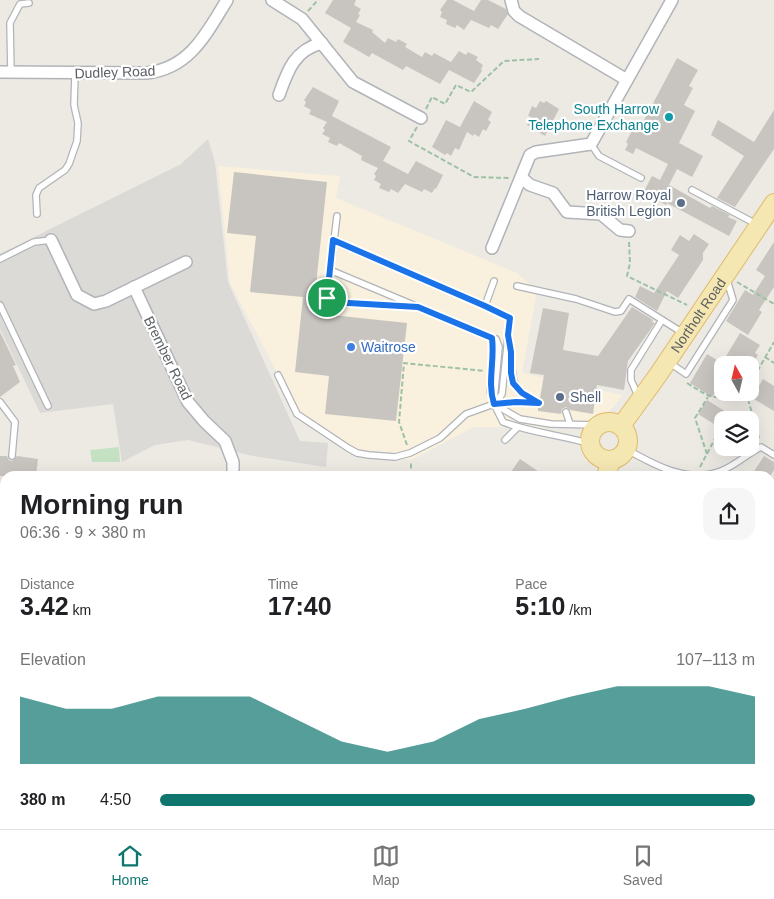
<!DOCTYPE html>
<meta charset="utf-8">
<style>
:root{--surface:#fff;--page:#f6f6f6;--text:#202124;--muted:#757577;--line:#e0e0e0;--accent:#0f766e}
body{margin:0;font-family:Arial,sans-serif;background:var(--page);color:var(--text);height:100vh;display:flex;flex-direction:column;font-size:19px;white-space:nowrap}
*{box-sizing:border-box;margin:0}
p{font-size:16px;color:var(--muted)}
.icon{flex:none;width:28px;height:28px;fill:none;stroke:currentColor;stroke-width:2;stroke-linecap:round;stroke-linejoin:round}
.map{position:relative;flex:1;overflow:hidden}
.sheet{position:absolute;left:0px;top:471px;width:775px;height:359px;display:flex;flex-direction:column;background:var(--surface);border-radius:15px 15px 0 0;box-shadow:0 5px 20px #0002}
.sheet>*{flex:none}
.needle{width:32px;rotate:352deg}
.fabs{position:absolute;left:714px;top:356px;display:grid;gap:10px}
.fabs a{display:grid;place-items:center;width:45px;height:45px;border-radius:10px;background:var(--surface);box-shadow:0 5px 20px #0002;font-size:25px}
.pin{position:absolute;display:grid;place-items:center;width:42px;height:42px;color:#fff;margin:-21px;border:2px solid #fff;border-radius:50%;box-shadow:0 1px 5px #0007}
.round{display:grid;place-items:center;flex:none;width:52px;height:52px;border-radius:15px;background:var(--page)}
.overview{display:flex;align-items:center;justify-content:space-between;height:85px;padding:0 20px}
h1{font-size:28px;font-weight:700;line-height:38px}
.metrics{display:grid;grid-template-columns:repeat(3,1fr);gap:8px;height:85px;padding:5px 20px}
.metrics div{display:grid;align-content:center}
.metrics b{font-size:25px;font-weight:700}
.metrics small{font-size:14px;font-weight:400}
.metrics p{font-size:14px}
.chart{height:140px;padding:10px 20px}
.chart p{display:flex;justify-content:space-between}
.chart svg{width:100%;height:90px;margin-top:5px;fill:var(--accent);opacity:.7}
ul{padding:0 20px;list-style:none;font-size:16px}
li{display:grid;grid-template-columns:80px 60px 1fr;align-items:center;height:38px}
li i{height:12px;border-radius:6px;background:var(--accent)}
.menu{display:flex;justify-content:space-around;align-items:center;height:70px;border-top:1px solid var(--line);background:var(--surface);font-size:14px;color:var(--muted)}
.menu a{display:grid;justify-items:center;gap:2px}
.menu .active{color:var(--accent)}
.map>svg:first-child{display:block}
.commercial{fill:#f9f1dd}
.industrial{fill:#dcdad6}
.green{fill:#c5e1c4}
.building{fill:#c8c5c1}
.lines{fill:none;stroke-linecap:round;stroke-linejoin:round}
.service-casing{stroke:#b1b4b8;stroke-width:8}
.minor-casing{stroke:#b1b4b8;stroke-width:14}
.primary-casing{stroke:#e0ba6a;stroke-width:20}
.path{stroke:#9ec1a6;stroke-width:2;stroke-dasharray:5 2.5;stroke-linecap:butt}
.service{stroke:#fff;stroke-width:5.5}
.minor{stroke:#fff;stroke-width:11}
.primary{stroke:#f5e7b1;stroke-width:18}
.rail{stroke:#b2b3b3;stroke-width:3;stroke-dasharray:1 6;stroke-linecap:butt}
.route-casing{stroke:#fff;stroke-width:10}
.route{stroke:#1a73e8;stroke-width:6}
.culture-dot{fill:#0f9aa8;stroke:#fff;stroke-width:2}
.service-dot{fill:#5c6f8a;stroke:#fff;stroke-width:2}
.shop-dot{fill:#3f7fe0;stroke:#fff;stroke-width:2}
.labels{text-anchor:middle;stroke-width:4.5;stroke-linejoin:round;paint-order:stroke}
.street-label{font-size:14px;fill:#5c5f63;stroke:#fff}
.culture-label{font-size:14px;fill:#0d838f;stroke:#fff;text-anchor:end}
.service-label{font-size:14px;fill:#4e5e75;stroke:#fff;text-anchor:end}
.shop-label{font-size:14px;fill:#366cbe;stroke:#fff;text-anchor:start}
</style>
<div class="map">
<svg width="774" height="829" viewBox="0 0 774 829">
<rect width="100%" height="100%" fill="#edeae4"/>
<polygon class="commercial" points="218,166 340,176 336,198 517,273 537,291 522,373 622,395 615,405 599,422 573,428 474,427 411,460 349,454 300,416 230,283"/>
<polygon class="industrial" points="208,139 215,162 228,282 300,441 328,443 326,467 253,456 188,440 155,445 122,462 113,404 40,413 0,329 0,254 181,164"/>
<polygon class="green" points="119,447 120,462 92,462 90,450"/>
<g class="building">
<polygon points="333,0 356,0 354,5 361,9 358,14 360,15 356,22 373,30 372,32 385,43 388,38 396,42 398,39 407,44 405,47 422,57 425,52 432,56 434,53 451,62 459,51 466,55 468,52 478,57 476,60 483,65 481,69 482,71 474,83 449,70 440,84 406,66 403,70 372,53 369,57 343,42 351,28 325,13"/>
<polygon points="447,0 453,0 474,11 481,0 488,0 506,9 508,14 498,29 491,25 489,28 471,20 464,30 457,25 455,28 446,24 447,20 440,17 442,12 440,10"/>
<polygon points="677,58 698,70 689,86 693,88 684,105 695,111 679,143 703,156 692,177 677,169 669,185 710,208 712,206 730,215 728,217 737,221 729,236 667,203 666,205 643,193 652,176 660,180 668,164 636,148 633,154 625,150 628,144 626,142 636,123 641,126"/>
<polygon points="313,87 339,101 332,116 391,147 383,161 408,174 416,161 443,175 436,189 435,188 432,193 424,189 422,192 405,184 398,193 391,189 389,192 379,188 381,184 374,180 376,176 374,174 378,168 361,160 362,156 339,143 337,146 328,142 330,138 322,134 325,130 323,128 327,122 309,114 311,110 304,106 306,102 304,100"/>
<polygon points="474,101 492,112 488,120 491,122 486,131 483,129 479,137 474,134 473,136 467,132 459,150 455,148 451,156 447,153 445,155 432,147 446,120 460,127"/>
<polygon points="540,101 544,103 546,101 559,109 545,136 527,125 531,117 528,116 532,106 536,108"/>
<polygon points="774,110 774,149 735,207 717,198 744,156 711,135 718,120 754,142"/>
<polygon points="234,172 327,182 313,313 407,323 396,421 325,414 329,376 295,372 303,297 250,292 256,236 227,233"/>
<polygon points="694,234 709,244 703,253 703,260 678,298 667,291 657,311 635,297 640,286 654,293 679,255 671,250 680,235 689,241"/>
<polygon points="774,242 774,287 759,310 762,312 748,335 726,321 745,290 753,295 765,276 756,270"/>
<polygon points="632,307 653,320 652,322 655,323 628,361 624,390 597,385 593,414 570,410 566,407 562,409 561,414 538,411 538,408 542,407 544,404 543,400 540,398 544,375 530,373 543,308 569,313 563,350 598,356"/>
<polygon points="0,332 16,365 13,366 20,382 0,397"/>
<polygon points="740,333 760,345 755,353 758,355 752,365 722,365 722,381 712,397 690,383 707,354 722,363"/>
<polygon points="763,379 774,386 774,411 752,398"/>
<polygon points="707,400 739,420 722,420 722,429 698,414"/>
<polygon points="0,456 7,456 9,460 12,461 17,456 38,459 36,476 0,476"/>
<polygon points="764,456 774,462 774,470 770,476 751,476"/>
<polygon points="520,459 545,476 508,476"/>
</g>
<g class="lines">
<defs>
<g id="service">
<polyline points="11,73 10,23 20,4 29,3"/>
<polyline points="591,144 599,156 641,178"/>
<polyline points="692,190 758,225"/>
<polyline points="37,214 36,195 39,188 65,170 69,164 77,141 78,123 74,105 75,74"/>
<polyline points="337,216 327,298 331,302 413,307"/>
<polyline points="333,241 485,306 510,318 502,394 494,404"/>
<polyline points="0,259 34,242 51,240"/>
<path d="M 330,270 L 492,338 L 493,347 L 490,391 L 494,404 L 503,422 C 532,433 562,435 591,444"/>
<polyline points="517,286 576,299 615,312 621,311 629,299 683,333"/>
<polyline points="0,305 48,406"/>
<polyline points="485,306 494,281"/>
<path d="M 510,344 C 516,377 503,382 537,402"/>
<polyline points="670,363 686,374 733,300 727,280"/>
<polyline points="278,375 297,414 348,448 357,453 369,455 395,457 410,453 440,438 466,414 494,404 516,402 539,403"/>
<polyline points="638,396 631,380 631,370 662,320"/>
<polyline points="494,400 499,347 496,339"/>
<polyline points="0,402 15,422 12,456"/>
<polyline points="494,404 520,419 551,424 600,425"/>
<polyline points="566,412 570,424"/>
<polyline points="505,440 518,427"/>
<path d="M 626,449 C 654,465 688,484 721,471 C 736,465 747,454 761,447 L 774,455"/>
<polyline points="0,736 3,735"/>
<polyline points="381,825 387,829"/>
</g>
<g id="minor">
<polyline points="272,0 302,19 353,82 421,118"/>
<polyline points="511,0 514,11 519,16 627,80"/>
<path d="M 0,72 L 147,73 C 190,68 206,34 227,0"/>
<path d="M 279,95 C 288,69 295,50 322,43"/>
<polyline points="522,178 530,185 553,193 567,212 601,214 620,230 629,231"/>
<polyline points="51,240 77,295 94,304 106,301 186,262"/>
<polyline points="492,248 530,155 536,152 591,144 672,0"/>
<polyline points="134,287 188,402 204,421 225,441 233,462 233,476"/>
<polyline points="0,511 5,510"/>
<polyline points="0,631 5,631"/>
<polyline points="172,825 177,829"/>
<polyline points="443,825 446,829"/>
<polyline points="652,825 657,829"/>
<polyline points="35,829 37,825"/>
</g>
<g id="primary">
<circle cx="609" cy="441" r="19"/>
<path id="s1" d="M 621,426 L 658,375 L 774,203"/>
<polyline points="606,476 611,460"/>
<polyline points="398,829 401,825"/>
</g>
</defs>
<use href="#service" class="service-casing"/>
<use href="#minor" class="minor-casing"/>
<use href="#primary" class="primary-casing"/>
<g class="path">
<polyline points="308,11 318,0"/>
<polyline points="426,109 432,97 445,104 456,85 471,92 504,61 539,59"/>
<polyline points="417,127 409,141 474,177 509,178"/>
<polyline points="629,242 630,263 627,276 687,305"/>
<polyline points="737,282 774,304"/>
<polyline points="765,357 774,363"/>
<path d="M 687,383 C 714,400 713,400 744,392"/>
<polyline points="750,384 774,342"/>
<polyline points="746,392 759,438"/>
<polyline points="407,445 399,422 404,363 484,371"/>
<polyline points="707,454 695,418 708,397"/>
<polyline points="700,467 720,429"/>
<polyline points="411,476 411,462"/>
<polyline points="0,586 5,592"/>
<polyline points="0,710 5,717"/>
</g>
<use href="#service" class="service"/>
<use href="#minor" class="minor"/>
<use href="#primary" class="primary"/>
<g class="rail">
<polyline points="0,576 5,582"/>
<polyline points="300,825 306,829"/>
<polyline points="314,825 319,829"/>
</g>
</g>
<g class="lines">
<defs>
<path id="route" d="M 333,240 L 485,306 L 510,318 L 508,335 L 511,352 L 511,373 L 513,383 L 522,393 L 539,403 L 516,402 L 494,404 C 487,382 495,360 492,338 L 418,307 L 331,302 L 327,298 Z"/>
</defs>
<use href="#route" class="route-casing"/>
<use href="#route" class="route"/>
</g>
<circle class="culture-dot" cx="669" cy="117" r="5"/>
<g class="service-dot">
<circle cx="681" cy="203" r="5"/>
<circle cx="560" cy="397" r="5"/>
</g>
<circle class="shop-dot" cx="351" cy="347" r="5"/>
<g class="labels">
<g class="street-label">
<text transform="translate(115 72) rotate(-2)" y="5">Dudley Road</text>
<text dy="5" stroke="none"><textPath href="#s1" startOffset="135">Northolt Road</textPath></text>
<text transform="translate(168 358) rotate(64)" y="5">Brember Road</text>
</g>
<g class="culture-label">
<text x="659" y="114">South Harrow<tspan x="659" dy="16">Telephone Exchange</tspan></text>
</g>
<g class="service-label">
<text x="671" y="200">Harrow Royal<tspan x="671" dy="16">British Legion</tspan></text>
<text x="570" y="402" text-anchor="start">Shell</text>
</g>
<g class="shop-label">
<text x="361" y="352">Waitrose</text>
</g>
</g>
</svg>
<div class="fabs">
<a><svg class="needle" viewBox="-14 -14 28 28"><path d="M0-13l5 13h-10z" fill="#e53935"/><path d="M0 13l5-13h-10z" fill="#757577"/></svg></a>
<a><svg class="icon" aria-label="layers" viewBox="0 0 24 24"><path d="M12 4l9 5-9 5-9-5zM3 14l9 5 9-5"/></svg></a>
</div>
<div class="pin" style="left:327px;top:298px;background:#1e9e55"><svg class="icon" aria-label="arrive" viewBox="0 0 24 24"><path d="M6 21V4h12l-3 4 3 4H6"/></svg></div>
<section class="sheet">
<div class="overview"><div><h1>Morning run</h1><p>06:36 · 9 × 380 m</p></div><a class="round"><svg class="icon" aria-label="share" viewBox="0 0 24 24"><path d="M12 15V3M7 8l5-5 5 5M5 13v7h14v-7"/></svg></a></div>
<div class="metrics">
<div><p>Distance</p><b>3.42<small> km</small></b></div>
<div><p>Time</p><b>17:40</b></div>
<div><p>Pace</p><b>5:10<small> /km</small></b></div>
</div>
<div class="chart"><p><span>Elevation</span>107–113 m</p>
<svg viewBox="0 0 160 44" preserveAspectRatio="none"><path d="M0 44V11L10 17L20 17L30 11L40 11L50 11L60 22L70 33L80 38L90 33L100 22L110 17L120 11L130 6L140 6L150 6L160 11V44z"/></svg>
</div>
<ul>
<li><b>380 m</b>4:50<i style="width:100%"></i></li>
</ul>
</section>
</div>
<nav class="menu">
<a class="active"><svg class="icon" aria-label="home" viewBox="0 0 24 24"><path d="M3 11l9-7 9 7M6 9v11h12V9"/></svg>Home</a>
<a><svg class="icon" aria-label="map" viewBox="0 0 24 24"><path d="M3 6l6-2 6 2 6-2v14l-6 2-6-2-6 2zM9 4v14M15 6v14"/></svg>Map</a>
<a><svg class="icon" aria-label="saved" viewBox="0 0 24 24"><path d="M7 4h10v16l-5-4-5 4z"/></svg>Saved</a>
</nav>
